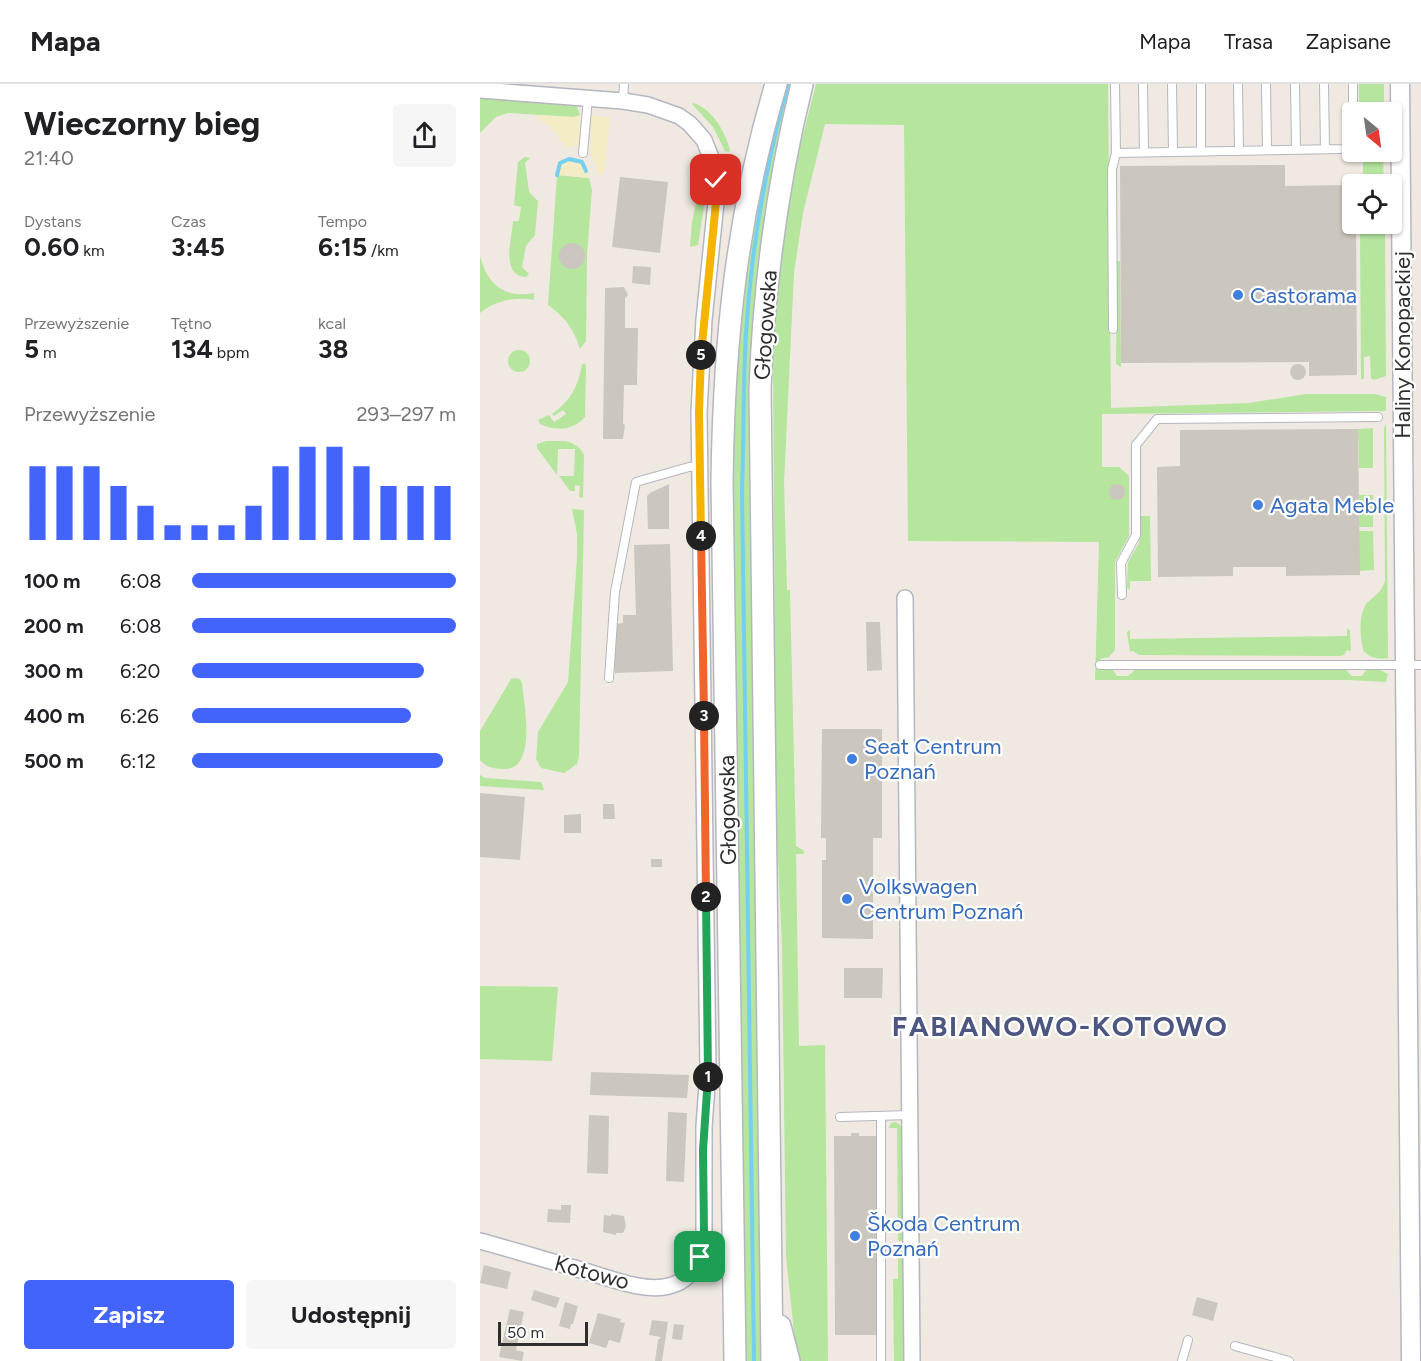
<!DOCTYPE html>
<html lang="pl">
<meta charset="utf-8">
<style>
:root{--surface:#fff;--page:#f6f6f6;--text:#202124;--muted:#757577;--line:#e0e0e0;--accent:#4264fb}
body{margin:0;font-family:Figtree,sans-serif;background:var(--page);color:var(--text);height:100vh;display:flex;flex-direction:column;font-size:22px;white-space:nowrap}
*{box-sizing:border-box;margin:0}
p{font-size:20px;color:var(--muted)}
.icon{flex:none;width:33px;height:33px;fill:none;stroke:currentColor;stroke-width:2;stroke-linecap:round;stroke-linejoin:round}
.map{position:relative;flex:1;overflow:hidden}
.details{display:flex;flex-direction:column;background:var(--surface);width:480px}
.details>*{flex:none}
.needle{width:39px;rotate:151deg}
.buttons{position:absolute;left:862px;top:18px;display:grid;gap:12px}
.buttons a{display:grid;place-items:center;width:60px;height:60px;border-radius:6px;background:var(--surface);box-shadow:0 2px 4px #0004;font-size:30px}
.scale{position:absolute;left:18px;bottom:15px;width:90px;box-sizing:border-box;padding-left:6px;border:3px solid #2e2e2e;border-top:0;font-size:16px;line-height:21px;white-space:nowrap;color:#2e2e2e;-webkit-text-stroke:4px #fff;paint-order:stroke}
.pin{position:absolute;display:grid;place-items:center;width:51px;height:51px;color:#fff;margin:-26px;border-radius:12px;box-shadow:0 3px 9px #0006}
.km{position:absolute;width:30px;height:30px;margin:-15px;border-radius:50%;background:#222;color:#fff;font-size:16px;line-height:30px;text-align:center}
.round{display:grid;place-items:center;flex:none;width:63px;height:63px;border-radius:6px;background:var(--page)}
.headline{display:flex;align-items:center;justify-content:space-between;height:102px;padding:0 24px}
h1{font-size:33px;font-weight:700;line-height:45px}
.figures{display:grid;grid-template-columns:repeat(3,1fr);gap:9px;height:102px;padding:6px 24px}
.figures div{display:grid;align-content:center}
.figures b{font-size:26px;font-weight:700}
.figures small{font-size:16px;font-weight:400}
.figures p{font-size:16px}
.chart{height:168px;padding:12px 24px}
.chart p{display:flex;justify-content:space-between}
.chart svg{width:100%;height:108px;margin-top:6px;stroke:var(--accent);stroke-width:6}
.action{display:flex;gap:12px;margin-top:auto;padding:12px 24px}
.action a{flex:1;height:69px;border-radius:6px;background:var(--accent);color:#fff;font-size:24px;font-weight:700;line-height:69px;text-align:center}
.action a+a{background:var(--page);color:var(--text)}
ul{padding:0 24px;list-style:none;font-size:20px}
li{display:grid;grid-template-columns:96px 72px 1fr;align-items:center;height:45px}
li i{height:15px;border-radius:8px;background:var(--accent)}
header{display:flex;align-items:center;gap:36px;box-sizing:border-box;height:84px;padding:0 30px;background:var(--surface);border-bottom:2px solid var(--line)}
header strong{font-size:28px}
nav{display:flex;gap:33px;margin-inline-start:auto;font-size:21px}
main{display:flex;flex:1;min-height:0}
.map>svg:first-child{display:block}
.green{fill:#b6e59e}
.sand{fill:#f3ecc5}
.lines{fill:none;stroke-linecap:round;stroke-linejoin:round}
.stream{stroke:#75cff0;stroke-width:4}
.building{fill:#cbc7bf}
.service-casing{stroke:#b4b7c1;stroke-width:10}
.minor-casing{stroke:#b4b7c1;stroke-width:18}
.tertiary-casing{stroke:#b4b7c1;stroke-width:21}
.secondary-casing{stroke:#b4b7c1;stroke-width:24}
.service{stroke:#fff;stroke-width:8}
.minor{stroke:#fff;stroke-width:15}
.tertiary{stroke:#fff;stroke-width:18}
.secondary{stroke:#fff;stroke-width:21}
.split-1-casing{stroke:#fff;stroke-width:12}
.split-2-casing{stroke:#fff;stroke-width:12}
.split-3-casing{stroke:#fff;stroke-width:12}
.split-4-casing{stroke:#fff;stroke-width:12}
.split-5-casing{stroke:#fff;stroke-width:12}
.split-6-casing{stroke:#fff;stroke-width:12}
.split-1{stroke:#22a559;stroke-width:8}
.split-2{stroke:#22a559;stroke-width:8}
.split-3{stroke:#f0652b;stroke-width:8}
.split-4{stroke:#f0652b;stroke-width:8}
.split-5{stroke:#f5b400;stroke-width:8}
.split-6{stroke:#f5b400;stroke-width:8}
.shop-dot{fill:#3f7fe0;stroke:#fff;stroke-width:2}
.labels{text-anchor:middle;stroke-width:4.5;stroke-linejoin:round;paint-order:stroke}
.shop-label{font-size:22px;fill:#366cbe;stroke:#fff;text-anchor:start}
.street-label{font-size:22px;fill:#2e2e2e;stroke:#fff}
.district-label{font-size:28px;font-weight:bold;letter-spacing:1.5px;fill:#4d5680;stroke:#fff}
</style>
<header>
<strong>Mapa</strong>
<nav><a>Mapa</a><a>Trasa</a><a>Zapisane</a></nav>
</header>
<main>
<section class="details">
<div class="headline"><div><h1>Wieczorny bieg</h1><p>21:40</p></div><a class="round"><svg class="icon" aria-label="share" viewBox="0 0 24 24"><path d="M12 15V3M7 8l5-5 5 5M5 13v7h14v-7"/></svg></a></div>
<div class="figures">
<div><p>Dystans</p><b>0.60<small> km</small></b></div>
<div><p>Czas</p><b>3:45</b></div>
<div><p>Tempo</p><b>6:15<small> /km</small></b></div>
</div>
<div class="figures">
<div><p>Przewyższenie</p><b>5<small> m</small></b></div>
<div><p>Tętno</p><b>134<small> bpm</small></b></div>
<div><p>kcal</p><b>38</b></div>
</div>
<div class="chart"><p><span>Przewyższenie</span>293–297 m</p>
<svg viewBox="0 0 160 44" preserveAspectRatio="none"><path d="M5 44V14M15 44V14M25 44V14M35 44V22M45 44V30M55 44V38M65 44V38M75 44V38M85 44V30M95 44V14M105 44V6M115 44V6M125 44V14M135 44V22M145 44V22M155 44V22"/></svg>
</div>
<ul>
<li><b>100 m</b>6:08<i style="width:100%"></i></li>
<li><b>200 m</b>6:08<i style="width:100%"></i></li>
<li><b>300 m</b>6:20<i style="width:88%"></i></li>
<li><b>400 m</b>6:26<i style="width:83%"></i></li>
<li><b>500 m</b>6:12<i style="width:95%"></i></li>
</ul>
<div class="action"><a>Zapisz</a><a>Udostępnij</a></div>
</section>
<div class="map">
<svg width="941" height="1277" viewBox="0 0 941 1277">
<rect width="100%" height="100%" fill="#efe9e1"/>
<g class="green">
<polygon points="304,0 314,0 290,107 284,1277 263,1277 251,457 252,311 268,155"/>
<polygon points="336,0 628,0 631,324 769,319 826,310 895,310 906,313 906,327 622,330 622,383 639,383 649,392 649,452 635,478 635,566 629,573 620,575 620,585 633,586 637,592 648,592 655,586 866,586 872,592 882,592 886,586 900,586 908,590 906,598 868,596 615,596 619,458 428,457 424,41 345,40 323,129 314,189 304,399 307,506 310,506 316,762 324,767 324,770 316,770 319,962 345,961 348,1277 317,1277 306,1173 302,862 296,735 293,266 302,167 315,82"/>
<rect x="879" y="0" width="25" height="28"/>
<polygon points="4,13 96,20 100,31 95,33 28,29 16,33 0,49 0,14"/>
<path d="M 213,19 C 233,25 245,48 250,66 L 249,68 L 245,67 L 233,43 L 212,20 Z"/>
<path d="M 45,73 L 50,74 L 45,79 L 49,108 L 58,117 L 55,151 L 46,162 L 42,183 L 49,190 L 46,193 C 20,192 32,154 33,137 L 39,137 L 41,123 L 34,121 L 38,78 Z"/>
<polygon points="883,75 903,76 904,100 883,100"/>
<polygon points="223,86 226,87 228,98 218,161 210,163 212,138"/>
<path d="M 77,91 L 109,94 L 112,106 L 107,170 L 106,257 L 100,265 C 94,245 85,233 68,221 Z"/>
<polygon points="880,140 905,140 906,292 894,296 891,294 890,272 884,273 884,294 881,296"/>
<path d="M 0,172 C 7,200 24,215 54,209 L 54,216 C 35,212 15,217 0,229 Z"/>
<polygon points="637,177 640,177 641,283 636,280"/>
<circle cx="39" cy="277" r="11"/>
<path d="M 102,280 L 106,280 L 105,333 C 93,347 76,347 60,340 L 58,336 L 69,331 L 74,338 L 86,330 L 83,326 L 74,332 L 72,330 C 90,318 99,301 102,280 Z"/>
<path d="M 906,340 L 908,574 C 899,576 889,574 883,566 C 880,553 878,530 887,519 C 894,512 902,508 905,497 L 904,344 Z"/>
<polygon points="893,344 893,384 879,384 878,345"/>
<path d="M 86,357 C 95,360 100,363 104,371 L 103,414 L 99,413 L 100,402 L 95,401 L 95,407 L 90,407 L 79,392 L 94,392 L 95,365 L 78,365 L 77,391 L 57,364 L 57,360 L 66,357 Z"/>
<rect x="879" y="411" width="14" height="32"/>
<polygon points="92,425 104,426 99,672 97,680 84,689 61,684 56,675 58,648 88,598 97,474 97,450"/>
<polygon points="661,432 670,432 671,497 650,497 650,506 647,503 648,478 659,459"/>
<polygon points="879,447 893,447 894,486 879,487"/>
<polygon points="867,544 870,547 871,567 867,566 864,571 860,572 659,571 653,567 650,568 647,548 650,546 650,555 867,552"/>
<path d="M 35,594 L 40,595 L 42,599 C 44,620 57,683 26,685 C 15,685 7,684 0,676 L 0,647 L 31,595 Z"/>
<polygon points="0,691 5,694 61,698 64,706 0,702"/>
<polygon points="0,902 78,903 72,977 0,975"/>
<polygon points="416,1038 421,1042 423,1047 425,1157 418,1157 417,1044 409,1044 411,1039"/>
<polygon points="418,1163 424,1163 427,1277 414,1277 413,1195 418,1195"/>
</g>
<g class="sand">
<polygon points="55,31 94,33 101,31 99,58 96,62 85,63 71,43 55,33"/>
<polygon points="111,32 130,33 124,90 118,90 110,67"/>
<polygon points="91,74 102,77 109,94 77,91 81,78"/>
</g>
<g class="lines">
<g class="stream">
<polyline points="77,91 80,79 89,75 102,78 106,87"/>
<path d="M 274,1277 L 262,405 C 264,353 263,301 266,249 C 271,166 286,80 308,0"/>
</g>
</g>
<g class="building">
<polygon points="805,81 805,102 873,101 873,140 876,140 877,291 829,292 829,278 641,279 640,82"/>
<polygon points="140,93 188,98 180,169 132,163"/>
<circle cx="92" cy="172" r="13"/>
<polygon points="153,182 171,183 170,201 152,199"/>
<polygon points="144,203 148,211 145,214 145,244 158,244 157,301 144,301 143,340 145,341 143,355 123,355 125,204"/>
<circle cx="818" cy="288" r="8"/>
<polygon points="878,345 880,491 806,492 806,483 753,483 753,492 678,493 677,383 700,382 700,346"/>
<circle cx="637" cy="408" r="8"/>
<polygon points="189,400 189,445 168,445 167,412 170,409"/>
<polygon points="190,460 193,587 135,589 134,540 143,539 143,531 156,531 154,461"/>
<polygon points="386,538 400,538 402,586 387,587"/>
<polygon points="342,645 402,645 402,754 393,754 393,855 342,854 342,776 346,776 346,754 341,754"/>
<polygon points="0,709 45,713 40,776 0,773"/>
<polygon points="123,720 134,720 135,735 123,735"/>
<polygon points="101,730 101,749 84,749 84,731"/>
<rect x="171" y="775" width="11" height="8"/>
<polygon points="364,884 403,884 402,914 364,914"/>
<polygon points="111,988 209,991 207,1014 110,1011"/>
<polygon points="188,1028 207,1029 204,1098 186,1097"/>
<polygon points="109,1031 129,1032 128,1090 107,1089"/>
<polygon points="371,1049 379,1049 379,1052 396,1052 397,1251 355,1251 354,1052 371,1052"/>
<polygon points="81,1121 91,1121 90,1139 67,1138 68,1125 81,1126"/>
<polygon points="131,1130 144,1132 146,1142 143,1149 136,1149 136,1151 123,1148 124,1131 131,1132"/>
<polygon points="4,1181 31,1188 27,1205 0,1199"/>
<polygon points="54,1206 80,1214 76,1224 51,1216"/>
<polygon points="717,1213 738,1219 733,1237 712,1231"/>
<polygon points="85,1218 98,1222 93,1240 91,1240 90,1245 79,1242"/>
<polygon points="30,1225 44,1228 36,1266 44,1268 42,1277 19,1273"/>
<polygon points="118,1229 141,1235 140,1238 145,1239 140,1259 129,1256 126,1264 109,1259"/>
<polygon points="172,1236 188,1238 182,1277 175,1277 178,1256 181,1253 169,1251"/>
<polygon points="194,1240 204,1241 202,1256 192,1255"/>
</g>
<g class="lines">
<defs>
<g id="service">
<polyline points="663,0 664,68"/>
<polyline points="692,0 693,68"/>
<polyline points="721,0 721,67"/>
<polyline points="758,0 759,66"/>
<polyline points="786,0 787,66"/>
<polyline points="815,0 816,65"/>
<polyline points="844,0 845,65"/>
<polyline points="873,0 873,28"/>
<polyline points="143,17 144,0"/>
<polyline points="103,69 108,14"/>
<polyline points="636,69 863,65 869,62 873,56"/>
<polyline points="633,245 632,85 636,69 635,0"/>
<polyline points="642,511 641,479 656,451 656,361 677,335 898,333"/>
<polyline points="620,581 941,581"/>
<polyline points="129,594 135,508 156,398 209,383 220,382"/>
<polyline points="360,1033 430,1031"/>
<polyline points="755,1262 809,1277"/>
<polyline points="401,1277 401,1033"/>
<polyline points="702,1277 708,1256"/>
</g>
<g id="minor">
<path d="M 0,6 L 143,17 L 168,21 L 199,32 L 210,40 L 224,56 L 234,81 L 236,118 L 224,236 L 219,328 L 228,987 L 224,1043 L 224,1148 C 223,1172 214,1196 189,1202 C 163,1209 124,1192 98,1185 C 66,1176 33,1166 0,1157"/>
<polyline points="425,514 432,1277"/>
</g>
<polyline id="tertiary" points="920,0 931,1277"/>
<g id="secondary">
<polyline points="300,1242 309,1277"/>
<path d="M 255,1277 L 242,397 C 244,257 256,135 296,0"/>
<path d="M 292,1277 L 280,305 C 284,201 297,101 322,0"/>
</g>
</defs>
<use href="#service" class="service-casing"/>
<use href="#minor" class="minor-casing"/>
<use href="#tertiary" class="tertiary-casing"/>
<use href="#secondary" class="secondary-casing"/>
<use href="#service" class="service"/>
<use href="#minor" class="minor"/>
<use href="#tertiary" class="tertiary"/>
<use href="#secondary" class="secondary"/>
</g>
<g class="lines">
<defs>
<polyline id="split-1" points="220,1173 224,1148 223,1066 228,993"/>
<polyline id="split-2" points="226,813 228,993"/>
<polyline id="split-3" points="224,632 226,813"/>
<polyline id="split-4" points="221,452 224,632"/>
<polyline id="split-5" points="221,271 219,328 221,452"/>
<polyline id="split-6" points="221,271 236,118 236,96"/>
</defs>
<use href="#split-1" class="split-1-casing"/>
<use href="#split-2" class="split-2-casing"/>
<use href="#split-3" class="split-3-casing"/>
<use href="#split-4" class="split-4-casing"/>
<use href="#split-5" class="split-5-casing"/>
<use href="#split-6" class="split-6-casing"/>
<use href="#split-1" class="split-1"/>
<use href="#split-2" class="split-2"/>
<use href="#split-3" class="split-3"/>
<use href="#split-4" class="split-4"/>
<use href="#split-5" class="split-5"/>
<use href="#split-6" class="split-6"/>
</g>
<g class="shop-dot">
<circle cx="758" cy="211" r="6"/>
<circle cx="778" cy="421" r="6"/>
<circle cx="372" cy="675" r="6"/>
<circle cx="367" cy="815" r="6"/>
<circle cx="375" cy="1152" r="6"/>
</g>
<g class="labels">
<g class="shop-label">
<text x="770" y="219">Castorama</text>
<text x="790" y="429">Agata Meble</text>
<text x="384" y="670">Seat Centrum<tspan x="384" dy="25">Poznań</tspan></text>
<text x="379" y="810">Volkswagen<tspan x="379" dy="25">Centrum Poznań</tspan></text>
<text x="387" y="1147">Škoda Centrum<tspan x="387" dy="25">Poznań</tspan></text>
</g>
<g class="street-label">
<text transform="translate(285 241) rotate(-86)" y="8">Głogowska</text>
<text transform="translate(922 261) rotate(-90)" y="8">Haliny Konopackiej</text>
<text transform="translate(247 726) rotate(-91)" y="8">Głogowska</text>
<text transform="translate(112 1188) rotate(15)" y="8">Kotowo</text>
</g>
<g class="district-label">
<text x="580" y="952">FABIANOWO-KOTOWO</text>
</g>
</g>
</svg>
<div class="buttons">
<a><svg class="needle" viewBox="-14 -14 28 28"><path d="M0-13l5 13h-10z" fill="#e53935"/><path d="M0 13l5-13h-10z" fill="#757577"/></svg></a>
<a><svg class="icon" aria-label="locate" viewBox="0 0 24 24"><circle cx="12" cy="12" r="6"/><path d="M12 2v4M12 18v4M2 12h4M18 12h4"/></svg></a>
</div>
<div class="scale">50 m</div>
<div class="pin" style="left:220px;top:1173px;background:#1e9e55"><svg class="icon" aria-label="arrive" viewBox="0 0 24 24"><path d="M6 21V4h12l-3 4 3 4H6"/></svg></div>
<div class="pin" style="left:236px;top:96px;background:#d93025"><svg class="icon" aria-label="check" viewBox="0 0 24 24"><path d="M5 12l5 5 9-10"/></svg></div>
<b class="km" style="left:228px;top:993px">1</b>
<b class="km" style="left:226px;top:813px">2</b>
<b class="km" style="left:224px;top:632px">3</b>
<b class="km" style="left:221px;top:452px">4</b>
<b class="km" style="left:221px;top:271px">5</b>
</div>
</main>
